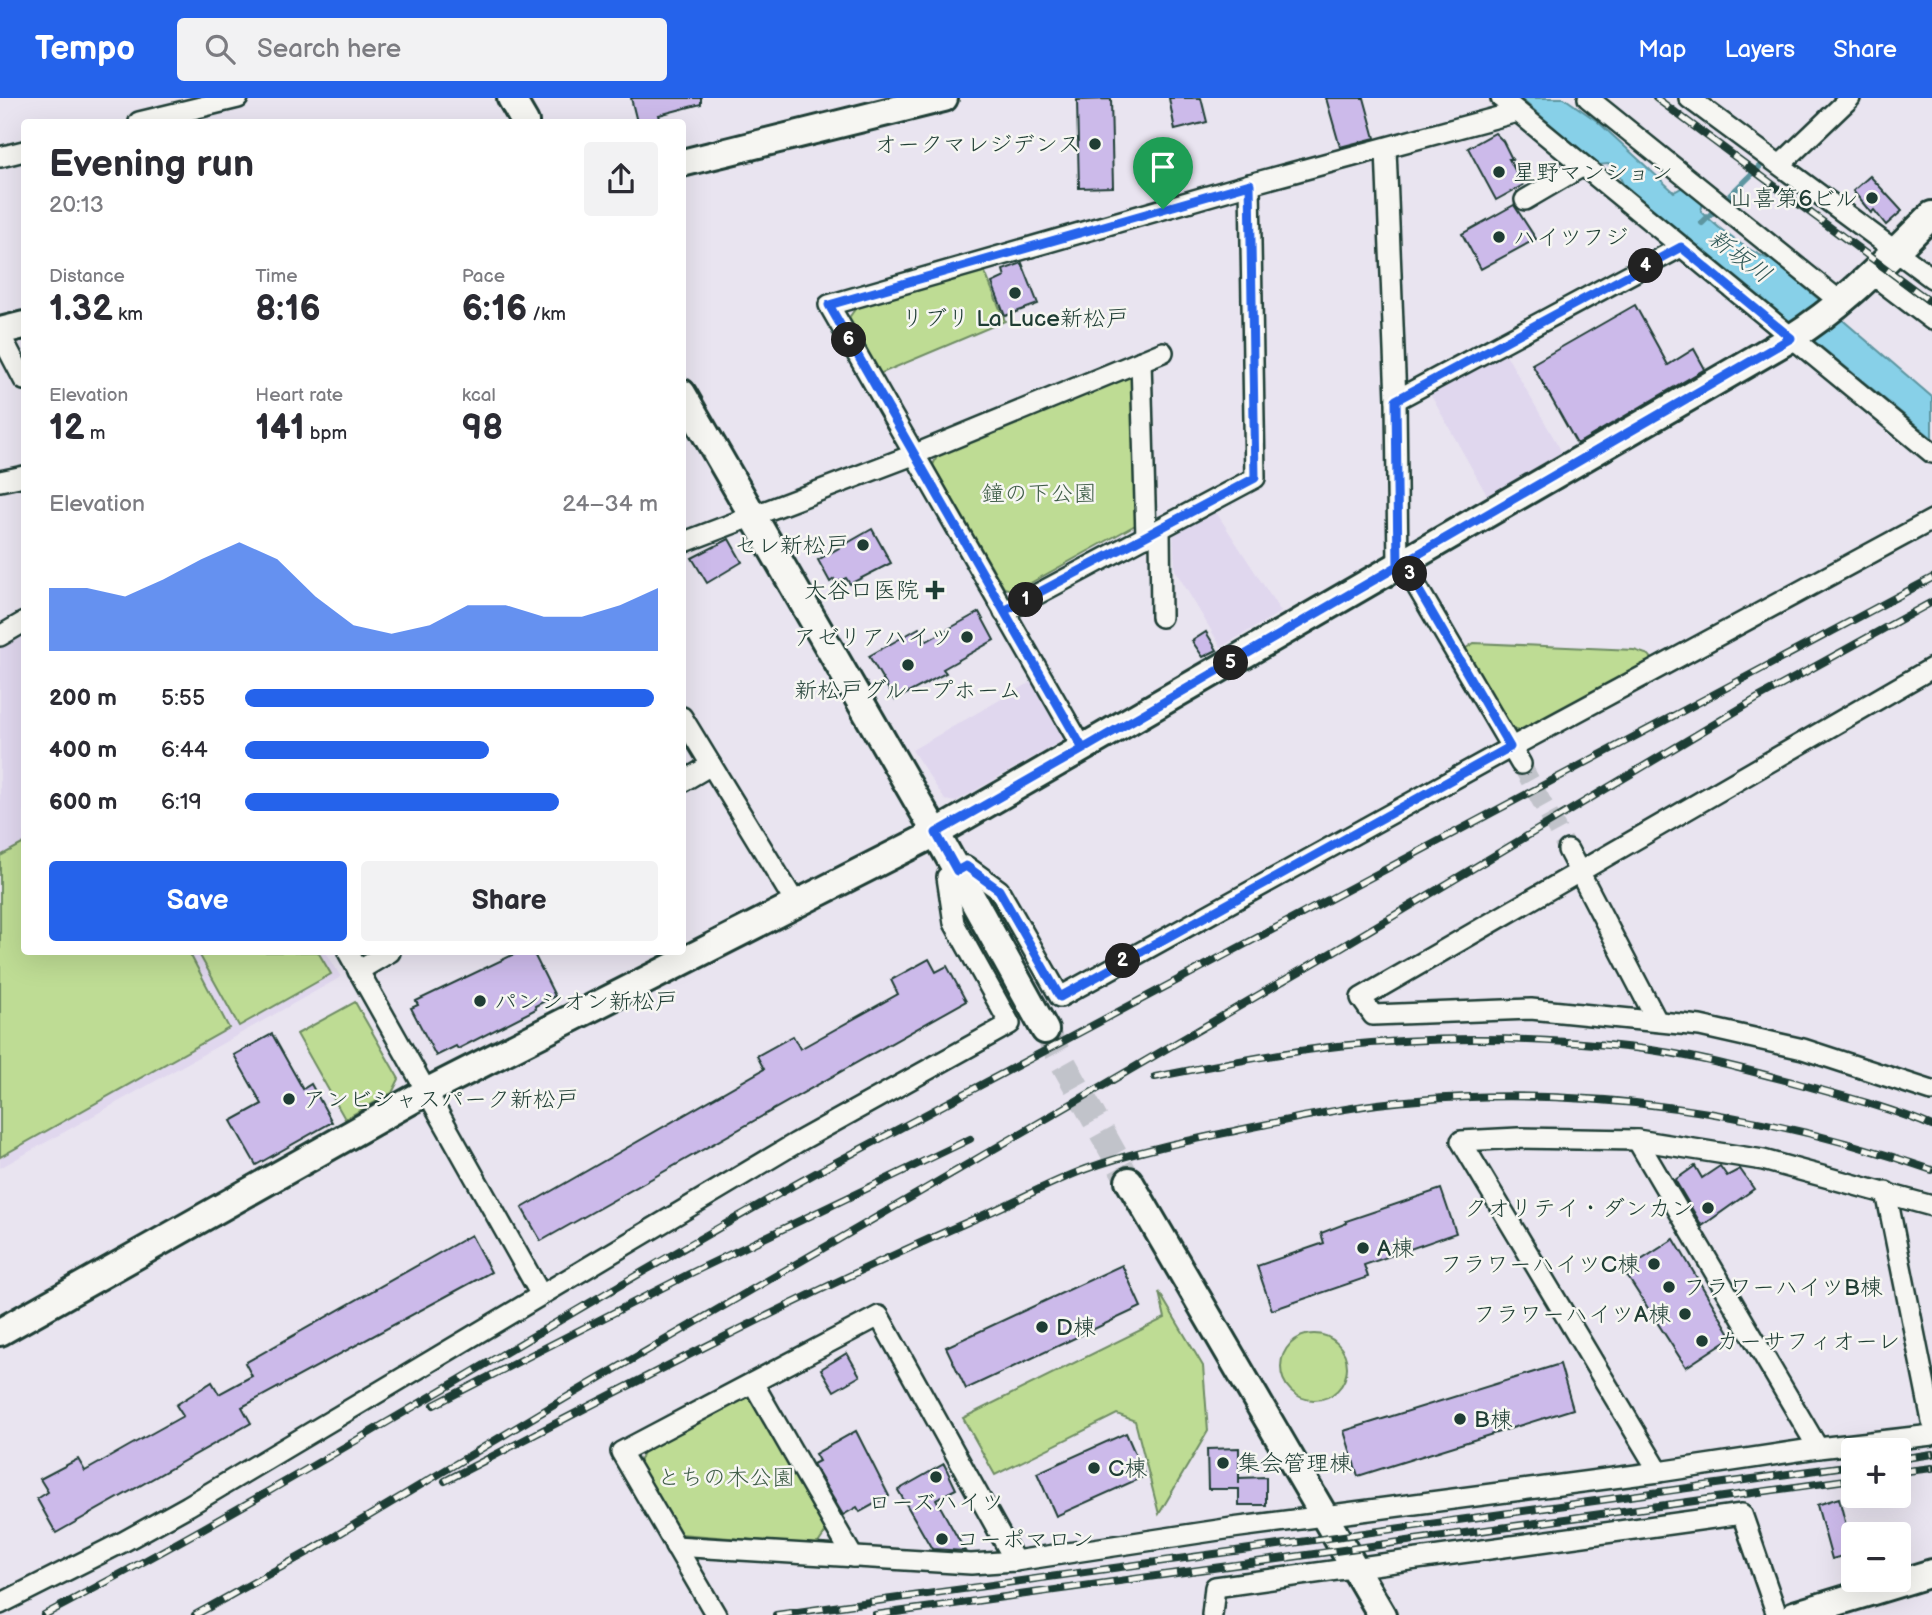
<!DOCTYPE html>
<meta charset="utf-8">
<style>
:root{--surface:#fff;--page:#f2f2f3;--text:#2b2b33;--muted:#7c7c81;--accent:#2563eb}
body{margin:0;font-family:"Balsamiq Sans","Klee One",sans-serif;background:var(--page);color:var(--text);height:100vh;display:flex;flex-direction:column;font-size:26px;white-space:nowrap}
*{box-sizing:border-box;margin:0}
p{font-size:23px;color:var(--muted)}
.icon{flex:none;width:38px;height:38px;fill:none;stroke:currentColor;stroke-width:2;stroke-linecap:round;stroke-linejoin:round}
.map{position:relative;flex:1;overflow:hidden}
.panel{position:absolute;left:21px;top:21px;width:665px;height:836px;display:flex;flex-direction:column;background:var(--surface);border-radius:7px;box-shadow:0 7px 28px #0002}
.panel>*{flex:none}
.buttons{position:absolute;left:1841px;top:1340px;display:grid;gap:14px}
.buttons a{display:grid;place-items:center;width:70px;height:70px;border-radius:7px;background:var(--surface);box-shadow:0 7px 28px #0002;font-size:35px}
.pin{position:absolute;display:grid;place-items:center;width:60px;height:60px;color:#fff;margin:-72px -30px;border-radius:50% 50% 50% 0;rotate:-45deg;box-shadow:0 0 7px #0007}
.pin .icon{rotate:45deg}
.km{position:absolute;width:35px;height:35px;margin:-18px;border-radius:50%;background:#222;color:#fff;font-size:19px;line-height:35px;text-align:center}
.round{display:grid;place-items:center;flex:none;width:74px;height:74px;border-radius:7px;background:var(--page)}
.head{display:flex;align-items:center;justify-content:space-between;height:119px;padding:0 28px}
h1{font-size:38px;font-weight:800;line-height:52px}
.stats{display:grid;grid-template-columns:repeat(3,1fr);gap:10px;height:119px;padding:7px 28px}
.stats div{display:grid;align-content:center}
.stats b{font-size:35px;font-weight:800}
.stats small{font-size:19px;font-weight:400}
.stats p{font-size:19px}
.chart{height:196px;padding:14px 28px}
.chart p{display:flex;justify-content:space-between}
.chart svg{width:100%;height:126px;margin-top:7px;fill:var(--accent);opacity:.7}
.cta{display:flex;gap:14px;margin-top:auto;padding:14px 28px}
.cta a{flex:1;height:80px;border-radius:7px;background:var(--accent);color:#fff;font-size:28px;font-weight:800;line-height:80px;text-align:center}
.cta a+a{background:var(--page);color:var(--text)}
ul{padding:0 28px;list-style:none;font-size:23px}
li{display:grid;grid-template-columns:112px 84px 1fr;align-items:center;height:52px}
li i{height:18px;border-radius:9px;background:var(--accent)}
header{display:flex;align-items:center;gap:42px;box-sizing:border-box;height:98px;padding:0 35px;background:var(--accent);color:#fff}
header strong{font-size:33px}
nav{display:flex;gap:38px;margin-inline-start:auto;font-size:24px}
.search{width:490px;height:63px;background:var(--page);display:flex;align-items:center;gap:18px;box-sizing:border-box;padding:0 24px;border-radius:7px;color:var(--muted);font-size:26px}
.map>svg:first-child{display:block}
.built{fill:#e0d7ee}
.green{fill:#bedc94;stroke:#6e8c64;stroke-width:2}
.water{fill:#87d0e8;stroke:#5d95a0;stroke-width:2}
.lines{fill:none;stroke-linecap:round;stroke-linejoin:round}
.stream{stroke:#5d95a0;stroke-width:6}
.building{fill:#ccbaea;stroke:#1f3d34;stroke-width:2}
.street-tunnel{stroke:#c1c3ca;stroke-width:19;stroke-dasharray:19 10;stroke-linecap:butt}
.secondary-tunnel{stroke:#c1c3ca;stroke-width:26;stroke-dasharray:26 13;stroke-linecap:butt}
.street-casing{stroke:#1f3d34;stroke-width:24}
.secondary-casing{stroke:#1f3d34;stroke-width:32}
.street{stroke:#f6f6f2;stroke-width:19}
.secondary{stroke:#f6f6f2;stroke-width:26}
.rail-casing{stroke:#1f3d34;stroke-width:8}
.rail{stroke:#f6f6f2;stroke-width:5;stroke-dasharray:16;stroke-linecap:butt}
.route-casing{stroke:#fff;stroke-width:14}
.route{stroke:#2563eb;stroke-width:9}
.poi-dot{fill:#1f3d34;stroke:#f6f6f2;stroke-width:2.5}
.labels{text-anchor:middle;stroke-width:5;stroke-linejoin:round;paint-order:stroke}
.poi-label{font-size:23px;fill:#1f3d34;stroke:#f6f6f2;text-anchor:start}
.park-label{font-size:23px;fill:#3f5d47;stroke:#f6f6f2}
.water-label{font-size:24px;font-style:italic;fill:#345a58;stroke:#f6f6f2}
</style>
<header>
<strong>Tempo</strong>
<div class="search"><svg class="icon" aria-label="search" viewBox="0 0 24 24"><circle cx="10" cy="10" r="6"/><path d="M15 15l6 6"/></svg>Search here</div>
<nav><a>Map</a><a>Layers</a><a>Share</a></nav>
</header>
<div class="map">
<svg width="1932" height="1517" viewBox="0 0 1932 1517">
<rect width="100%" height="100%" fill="#e9e4f0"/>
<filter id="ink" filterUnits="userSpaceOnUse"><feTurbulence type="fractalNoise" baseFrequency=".0143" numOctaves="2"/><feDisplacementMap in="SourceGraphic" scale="14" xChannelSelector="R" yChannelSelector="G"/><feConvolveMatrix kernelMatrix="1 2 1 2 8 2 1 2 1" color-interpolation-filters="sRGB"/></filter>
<g filter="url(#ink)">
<g class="built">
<polygon points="1504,253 1563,356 1488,399 1429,294"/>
<polygon points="1214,411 1281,514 1221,549 1175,472 1173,434"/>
<polygon points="24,532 24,854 326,854 341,879 0,1070 0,546"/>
<polygon points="1033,583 1067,640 955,704 945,702 912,652"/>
</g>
<g class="green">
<polygon points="984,172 1005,223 877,277 848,221 858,207"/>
<polygon points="1133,273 1137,426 1016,493 1004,490 933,367 938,356"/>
<polygon points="1474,545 1634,552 1649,557 1653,562 1522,635 1505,626 1463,552"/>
<polygon points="24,745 24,854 189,854 229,930 0,1059 0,758"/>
<polygon points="198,854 318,854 331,876 239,928"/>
<polygon points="355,904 399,981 392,995 345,1021 297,936"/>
<polygon points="1159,1194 1203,1268 1208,1333 1159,1416 1135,1323 1117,1316 995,1377 963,1320 1165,1220"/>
<circle cx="1314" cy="1269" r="33"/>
<polygon points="739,1300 748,1300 758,1308 827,1432 817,1447 680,1436 676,1433 639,1365 643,1353"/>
</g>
<path class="water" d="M 1520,0 L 1564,0 L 1597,23 L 1674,94 L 1702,78 L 1707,87 L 1701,113 C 1721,133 1746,153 1774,163 L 1932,299 L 1932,340 L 1623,86 L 1615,69 L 1608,66 L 1598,67 Z"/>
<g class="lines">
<polyline class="stream" points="1702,125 1763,65"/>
</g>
<g class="building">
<polygon points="631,0 701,0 701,6 659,17 661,24 637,24"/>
<polygon points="1169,0 1201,0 1207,24 1175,32"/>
<polygon points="1326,0 1364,0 1375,40 1340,49"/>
<polygon points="1111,1 1113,89 1079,90 1077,2"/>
<polygon points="1495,35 1503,43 1512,61 1509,61 1523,87 1496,102 1468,50"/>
<polygon points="1870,78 1902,113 1886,127 1874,112 1871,115 1853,93"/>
<polygon points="1514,107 1536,141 1481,171 1462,136"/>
<polygon points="1022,165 1038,206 1005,218 992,185 1005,179 1003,172"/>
<polygon points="1635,207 1668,267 1694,251 1705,271 1577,346 1532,266"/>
<polygon points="872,431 891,465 850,486 846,480 836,485 834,481 830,484 818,462"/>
<polygon points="729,441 742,464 707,485 692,460"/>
<polygon points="979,514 994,542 943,571 946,575 895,602 869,558 919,530 927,543"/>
<polygon points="1206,534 1217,552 1203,559 1192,543"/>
<polygon points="519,854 533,854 555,898 535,908 536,911 458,951 456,948 436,958 411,910 418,907 416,903"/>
<polygon points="929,861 936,874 947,868 966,903 541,1143 522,1110 764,971 757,958 793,938 800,951 898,896 891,882"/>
<polygon points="272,936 303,991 311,986 332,1024 256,1067 231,1023 262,1006 234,957"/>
<polygon points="1695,1068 1702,1080 1720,1068 1727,1078 1740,1071 1754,1091 1702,1128 1675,1082"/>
<polygon points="1441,1091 1456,1135 1364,1167 1368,1179 1272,1212 1257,1168 1324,1145 1321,1135 1347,1125 1346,1123"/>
<polygon points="471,1137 491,1174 242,1309 251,1325 56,1435 37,1401 48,1394 40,1381 78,1361 85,1373 129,1348 183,1318 176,1307 212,1284 219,1296 252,1278 245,1265"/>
<polygon points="1674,1141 1732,1239 1686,1269 1624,1173"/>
<polygon points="1122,1167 1141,1209 966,1291 946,1249"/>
<polygon points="847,1255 860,1278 834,1293 821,1271"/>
<polygon points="1560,1266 1573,1311 1358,1378 1344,1333"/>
<polygon points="856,1333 889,1398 860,1414 857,1409 843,1417 813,1366 819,1363 815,1356"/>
<polygon points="1126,1335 1145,1378 1056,1418 1037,1375"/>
<polygon points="1239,1350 1239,1386 1239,1380 1266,1379 1266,1407 1239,1407 1239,1391 1208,1391 1207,1351"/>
<polygon points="944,1366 956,1391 936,1401 965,1453 932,1451 898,1392"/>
<polygon points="1839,1400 1853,1455 1832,1461 1817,1407"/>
</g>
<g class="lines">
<polyline class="street-tunnel" points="1521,666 1568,752"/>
<polyline class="secondary-tunnel" points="1045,932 1129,1083"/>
<defs>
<g id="street">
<polyline points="1501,0 1932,355"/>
<polyline points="1588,0 1842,205"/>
<polyline points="1689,0 1932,180"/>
<polyline points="139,24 238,0"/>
<polyline points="1386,51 1396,302 1398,468"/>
<polyline points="0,59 24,53"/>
<polyline points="1780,67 1850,0"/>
<polyline points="1525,102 1583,68"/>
<polyline points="1873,177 1932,222"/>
<polyline points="0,236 24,282"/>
<polyline points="1141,263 1146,439"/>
<polyline points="1396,302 1681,149"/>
<polyline points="0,383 24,378"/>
<polyline points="1160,433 1161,519"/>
<polyline points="682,445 913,357 1163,254"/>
<polyline points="1403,465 1521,666"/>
<polyline points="1004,514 1255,380 1250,86"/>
<polyline points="0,538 24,524"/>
<polyline points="1932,570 1361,900 1373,917 1531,911 1700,928 1803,951 1932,993"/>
<polyline points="682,619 796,806"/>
<polyline points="1083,651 829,207 1250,86 1517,14"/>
<polyline points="682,684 711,667"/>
<polyline points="1568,752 1657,923"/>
<polyline points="348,854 541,1197"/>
<polyline points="358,873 390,854"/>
<polyline points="1637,1042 1818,1350"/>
<polyline points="1886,1094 1932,1323"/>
<polyline points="1932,1108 1763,1062 1637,1042 1518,1040 1461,1043 1659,1374 1818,1350 1932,1337"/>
<polyline points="753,1285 853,1459"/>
<polyline points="675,1448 971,1466 1015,1463 1232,1430 1659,1374"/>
<polyline points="0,1506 123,1444 188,1408 796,1045 1010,926 954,825 947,779 966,768 999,792 1060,899 1497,657 1932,422"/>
<polyline points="716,1517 621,1354 879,1218 1015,1463"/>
<polyline points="1212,1517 1215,1489 1742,1416 1777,1517"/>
</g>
<g id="secondary">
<polyline points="511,0 525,24"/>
<polyline points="682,65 944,0"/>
<polyline points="0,233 24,227"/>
<polyline points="682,295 936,735 1045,932"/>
<polyline points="1129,1083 1382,1517"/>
<path d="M 0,1234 L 426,994 L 936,735 L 1791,240 C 1847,205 1886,162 1932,117"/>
<polyline points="1794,1517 1932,1475"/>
</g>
</defs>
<use href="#street" class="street-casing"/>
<use href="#secondary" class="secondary-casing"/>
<use href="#street" class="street"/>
<use href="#secondary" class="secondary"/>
<defs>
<g id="rail">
<polyline points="1656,0 1932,205"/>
<path d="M 1155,979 C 1216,967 1277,955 1338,948 C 1436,938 1537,939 1635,950 C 1690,956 1743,971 1796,985 C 1842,998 1888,1009 1932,1028"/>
<polyline points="434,1307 689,1176 970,1041"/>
<polyline points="1899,1361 1932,1356"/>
<polyline points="1899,1374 1932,1370"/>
<path d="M 445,1383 C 619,1293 791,1201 970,1123 C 1009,1107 1046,1086 1086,1071 C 1135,1053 1187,1043 1239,1032 C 1298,1020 1358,1006 1418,1002 C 1590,988 1769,1015 1932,1072"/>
<polyline points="312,1452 569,1298 1343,848 1758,600 1932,504"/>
<path d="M 44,1517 C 306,1380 556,1219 814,1076 L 1932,480"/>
<polyline points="195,1517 321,1447"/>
<polyline points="776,1517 1853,1367"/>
<polyline points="875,1517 1853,1381"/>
</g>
</defs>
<use href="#rail" class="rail-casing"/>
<use href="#rail" class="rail"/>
</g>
</g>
<g class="lines" filter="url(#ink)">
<defs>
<polyline id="route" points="1163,111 1250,86 1255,380 1004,513 1083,651 936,735 957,773 966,768 999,792 1060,899 1510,649 1403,465 1791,240 1681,149 1396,302 1398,468 1083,651 829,207 1163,111"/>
</defs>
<use href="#route" class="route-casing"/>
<use href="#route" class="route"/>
</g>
<g class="poi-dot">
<circle cx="1095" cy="46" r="7"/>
<circle cx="1499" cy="74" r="7"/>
<circle cx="1872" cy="100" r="7"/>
<circle cx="1499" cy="139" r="7"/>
<circle cx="1015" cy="195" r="7"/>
<circle cx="863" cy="447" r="7"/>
<path d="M931.5 481.5h7v7h7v7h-7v7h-7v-7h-7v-7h7z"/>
<circle cx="967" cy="539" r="7"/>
<circle cx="908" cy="567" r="7"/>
<circle cx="480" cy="903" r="7"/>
<circle cx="289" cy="1001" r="7"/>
<circle cx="1708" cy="1110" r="7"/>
<circle cx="1363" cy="1150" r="7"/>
<circle cx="1654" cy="1166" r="7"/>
<circle cx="1669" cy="1189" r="7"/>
<circle cx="1685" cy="1216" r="7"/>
<circle cx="1042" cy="1229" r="7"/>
<circle cx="1702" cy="1243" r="7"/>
<circle cx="1460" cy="1321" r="7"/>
<circle cx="1223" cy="1365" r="7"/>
<circle cx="1094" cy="1370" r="7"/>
<circle cx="936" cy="1379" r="7"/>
<circle cx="942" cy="1441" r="7"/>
</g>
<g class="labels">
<g class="poi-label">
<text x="1081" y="54" text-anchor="end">オークマレジデンス</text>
<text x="1513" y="82">星野マンション</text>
<text x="1858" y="108" text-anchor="end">山喜第6ビル</text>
<text x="1513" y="147">ハイツフジ</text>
<text x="1015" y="228" text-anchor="middle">リブリ La Luce新松戸</text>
<text x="849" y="455" text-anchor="end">セレ新松戸</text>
<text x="919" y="500" text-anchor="end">大谷口医院</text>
<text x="953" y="547" text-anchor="end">アゼリアハイツ</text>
<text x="908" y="600" text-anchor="middle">新松戸グループホーム</text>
<text x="494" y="911">パンシオン新松戸</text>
<text x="303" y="1009">アンビシャスパーク新松戸</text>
<text x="1694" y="1118" text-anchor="end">クオリテイ・ダンカン</text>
<text x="1377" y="1158">A棟</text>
<text x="1640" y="1174" text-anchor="end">フラワーハイツC棟</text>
<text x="1683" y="1197">フラワーハイツB棟</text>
<text x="1671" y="1224" text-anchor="end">フラワーハイツA棟</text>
<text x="1056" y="1237">D棟</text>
<text x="1716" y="1251">カーサフィオーレ</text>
<text x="1474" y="1329">B棟</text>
<text x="1237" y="1373">集会管理棟</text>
<text x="1108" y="1378">C棟</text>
<text x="936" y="1412" text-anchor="middle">ローズハイツ</text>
<text x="956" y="1449">コーポマロン</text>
</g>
<g class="park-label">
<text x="1039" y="403">鐘の下公園</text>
<text x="726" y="1387">とちの木公園</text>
</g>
<g class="water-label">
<text transform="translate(1740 158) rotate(37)" y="8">新坂川</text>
</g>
</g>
</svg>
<div class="buttons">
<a>+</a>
<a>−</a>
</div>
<div class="pin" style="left:1163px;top:111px;background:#1e9e55"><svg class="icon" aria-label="arrive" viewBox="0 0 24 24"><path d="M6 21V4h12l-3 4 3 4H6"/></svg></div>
<b class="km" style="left:1026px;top:502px">1</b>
<b class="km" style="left:1123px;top:863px">2</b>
<b class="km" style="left:1410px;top:476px">3</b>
<b class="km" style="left:1646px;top:168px">4</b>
<b class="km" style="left:1231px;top:565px">5</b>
<b class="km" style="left:849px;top:242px">6</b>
<section class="panel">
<div class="head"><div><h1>Evening run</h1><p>20:13</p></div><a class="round"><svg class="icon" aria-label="share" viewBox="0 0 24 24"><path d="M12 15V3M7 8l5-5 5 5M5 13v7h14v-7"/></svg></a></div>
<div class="stats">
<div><p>Distance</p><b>1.32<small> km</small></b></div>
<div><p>Time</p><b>8:16</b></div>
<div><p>Pace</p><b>6:16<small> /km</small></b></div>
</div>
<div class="stats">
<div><p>Elevation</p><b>12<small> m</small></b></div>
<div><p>Heart rate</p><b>141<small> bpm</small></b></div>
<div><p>kcal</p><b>98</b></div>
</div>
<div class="chart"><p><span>Elevation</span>24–34 m</p>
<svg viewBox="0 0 160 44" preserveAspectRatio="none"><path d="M0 44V22L10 22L20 25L30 19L40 12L50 6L60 12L70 25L80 35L90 38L100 35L110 28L120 28L130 32L140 32L150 28L160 22V44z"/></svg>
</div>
<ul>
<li><b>200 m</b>5:55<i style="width:99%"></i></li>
<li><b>400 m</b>6:44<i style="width:59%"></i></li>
<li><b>600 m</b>6:19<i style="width:76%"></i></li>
</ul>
<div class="cta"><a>Save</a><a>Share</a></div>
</section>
</div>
